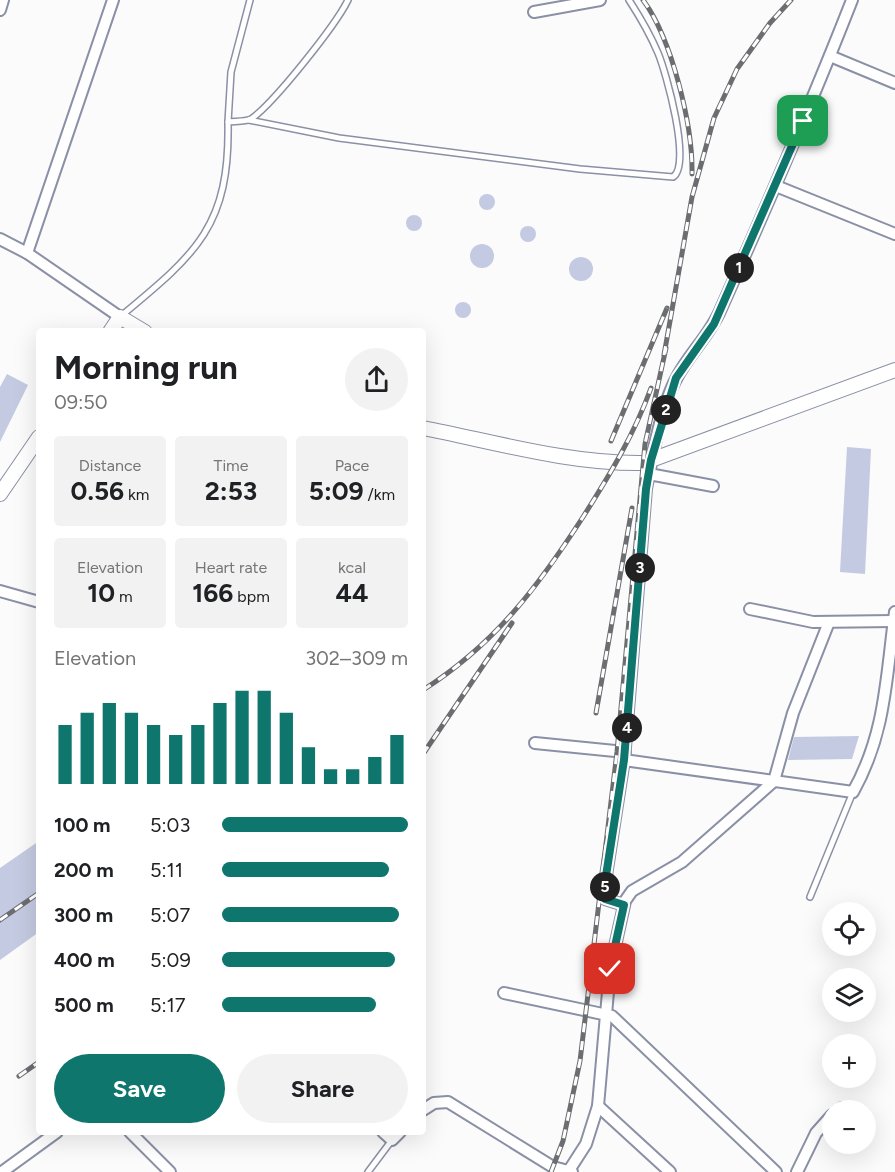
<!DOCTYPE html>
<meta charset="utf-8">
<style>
:root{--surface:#fff;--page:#f2f2f2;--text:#202124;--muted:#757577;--accent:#0f766e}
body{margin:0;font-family:Figtree,sans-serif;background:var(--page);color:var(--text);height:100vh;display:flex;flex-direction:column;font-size:22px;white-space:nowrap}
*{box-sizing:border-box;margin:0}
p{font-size:20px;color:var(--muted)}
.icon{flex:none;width:33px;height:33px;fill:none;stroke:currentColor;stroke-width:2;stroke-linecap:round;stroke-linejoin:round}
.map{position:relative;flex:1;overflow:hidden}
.details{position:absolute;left:36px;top:328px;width:390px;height:807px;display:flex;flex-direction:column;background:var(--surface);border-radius:6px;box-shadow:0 6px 24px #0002}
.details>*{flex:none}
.fabs{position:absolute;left:822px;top:902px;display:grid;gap:12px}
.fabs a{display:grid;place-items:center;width:54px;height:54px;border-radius:50%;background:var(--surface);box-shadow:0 6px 24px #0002;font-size:30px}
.pin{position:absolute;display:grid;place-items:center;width:51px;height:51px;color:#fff;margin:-26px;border-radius:12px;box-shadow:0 3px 9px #0006}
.km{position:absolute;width:30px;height:30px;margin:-15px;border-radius:50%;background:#222;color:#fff;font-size:16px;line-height:30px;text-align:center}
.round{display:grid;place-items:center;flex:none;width:63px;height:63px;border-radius:32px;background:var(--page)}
.head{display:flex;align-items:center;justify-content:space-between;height:102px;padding:0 18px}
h1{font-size:33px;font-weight:700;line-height:45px}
.stats{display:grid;grid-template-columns:repeat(3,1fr);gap:9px;height:102px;padding:6px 18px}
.stats div{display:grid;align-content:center;border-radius:6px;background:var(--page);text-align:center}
.stats b{font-size:26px;font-weight:700}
.stats small{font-size:16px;font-weight:400}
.stats p{font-size:16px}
.chart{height:168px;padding:12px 18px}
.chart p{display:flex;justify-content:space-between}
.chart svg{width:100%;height:108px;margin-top:6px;stroke:var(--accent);stroke-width:6}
.cta{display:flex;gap:12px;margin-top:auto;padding:12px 18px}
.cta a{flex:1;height:69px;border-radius:36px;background:var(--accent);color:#fff;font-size:24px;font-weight:700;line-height:69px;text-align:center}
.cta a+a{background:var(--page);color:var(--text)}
ul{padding:0 18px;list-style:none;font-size:20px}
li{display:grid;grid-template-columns:96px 72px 1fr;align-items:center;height:45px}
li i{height:15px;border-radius:8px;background:var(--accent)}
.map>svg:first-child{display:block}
.building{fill:#c4cae1}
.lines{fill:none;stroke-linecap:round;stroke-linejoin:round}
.lane-casing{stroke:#8a90a5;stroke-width:8}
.street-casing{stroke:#8a90a5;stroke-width:14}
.secondary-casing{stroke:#8a90a5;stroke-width:16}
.lane{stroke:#fff;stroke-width:5}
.street{stroke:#fff;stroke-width:10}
.secondary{stroke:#fff;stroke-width:14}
.rail-casing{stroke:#6c6d71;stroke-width:5}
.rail{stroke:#fff;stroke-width:3;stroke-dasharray:9;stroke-linecap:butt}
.route-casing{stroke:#fff;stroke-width:12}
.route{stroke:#0f766e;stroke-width:8}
</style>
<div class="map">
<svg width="895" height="1172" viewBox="0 0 895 1172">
<rect width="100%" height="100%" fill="#fbfbfb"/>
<g class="building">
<circle cx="487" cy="202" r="8"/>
<circle cx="414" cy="223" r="8"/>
<circle cx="528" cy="234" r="8"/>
<circle cx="482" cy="256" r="12"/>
<circle cx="581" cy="269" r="12"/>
<circle cx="463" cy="310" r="8"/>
<polygon points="7,374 28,385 0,442 0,387"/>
<polygon points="847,447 871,449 865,574 840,572"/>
<polygon points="859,736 852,759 788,760 794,737"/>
<polygon points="39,841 39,932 0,960 0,868"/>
</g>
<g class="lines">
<defs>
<g id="lane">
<path d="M 249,120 L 339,138 L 580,169 L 673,177 C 692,165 666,72 658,53 C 650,34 640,17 629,0"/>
<polyline points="228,122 231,72 250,0"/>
<path d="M 121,316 C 197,253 230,226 228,122 C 234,121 245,122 251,119 C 273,104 336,25 348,0"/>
<polyline points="810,897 853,792"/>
<polyline points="368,1172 392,1140"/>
</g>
<g id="street">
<path d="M 852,0 C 811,105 766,208 720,311 C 709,336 688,355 676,379 C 661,408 652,457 646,489 L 624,760 L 853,792 C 886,733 886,677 895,612"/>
<polyline points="0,10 3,0"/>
<polyline points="534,12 600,0"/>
<polyline points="830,56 895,83"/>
<polyline points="776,186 895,234"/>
<polyline points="0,239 27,253 120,317"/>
<polyline points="27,253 113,0"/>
<polyline points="649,474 713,486"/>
<polyline points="0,591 39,602"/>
<polyline points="750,609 813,622 894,621"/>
<polyline points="535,743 625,752"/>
<polyline points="624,760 603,895 605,899 624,905"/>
<polyline points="504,993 612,1016 776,1172"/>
<polyline points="598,1106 670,1172"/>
<polyline points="423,1110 434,1103 448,1102 553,1167 572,1172"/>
<polyline points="840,1110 842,1108"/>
<polyline points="130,1132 170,1172"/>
<polyline points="383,1132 392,1140 400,1132"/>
<polyline points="2,1172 57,1132"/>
<polyline points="568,1172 586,1144 598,1106 610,969 625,901 632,891 682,862 774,781 793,713 829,622"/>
<polyline points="797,1172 816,1133 832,1115"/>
</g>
<g id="secondary">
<polyline points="110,332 120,317 145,332"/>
<path d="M 423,428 C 495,442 569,464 643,463 L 895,370"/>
<polyline points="0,494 39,437"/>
</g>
</defs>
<use href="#lane" class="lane-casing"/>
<use href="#street" class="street-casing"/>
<use href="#secondary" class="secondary-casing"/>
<use href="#lane" class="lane"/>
<use href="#street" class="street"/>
<use href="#secondary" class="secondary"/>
<defs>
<g id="rail">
<path d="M 643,0 C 672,39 693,126 692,174"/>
<polyline points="664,355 692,197 714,118 737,69 770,23 791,0"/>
<polyline points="611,441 667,308"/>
<path d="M 423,690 C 495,644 537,588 583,517 C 609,476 634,435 651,388"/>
<polyline points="596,713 632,508"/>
<polyline points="423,754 512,623"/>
<polyline points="0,920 39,893"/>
<polyline points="19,1076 39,1062"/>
<polyline points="551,1172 563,1141 580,1061 617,752 645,444 666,348"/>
</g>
</defs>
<use href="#rail" class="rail-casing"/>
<use href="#rail" class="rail"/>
</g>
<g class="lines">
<defs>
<polyline id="route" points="610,969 624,905 605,899 603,895 624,760 646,489 651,460 676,378 714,324 803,121"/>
</defs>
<use href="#route" class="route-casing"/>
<use href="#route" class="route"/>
</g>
</svg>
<div class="fabs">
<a><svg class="icon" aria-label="locate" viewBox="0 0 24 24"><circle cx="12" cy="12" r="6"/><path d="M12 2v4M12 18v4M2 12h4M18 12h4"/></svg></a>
<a><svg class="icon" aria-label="layers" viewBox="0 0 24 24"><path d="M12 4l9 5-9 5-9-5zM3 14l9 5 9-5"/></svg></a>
<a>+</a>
<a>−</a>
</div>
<div class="pin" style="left:803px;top:121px;background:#1e9e55"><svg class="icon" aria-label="arrive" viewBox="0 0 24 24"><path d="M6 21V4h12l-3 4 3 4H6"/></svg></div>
<div class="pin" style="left:610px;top:969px;background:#d93025"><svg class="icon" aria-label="check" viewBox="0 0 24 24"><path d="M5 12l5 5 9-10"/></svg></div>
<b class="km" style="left:739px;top:268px">1</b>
<b class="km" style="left:666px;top:410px">2</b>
<b class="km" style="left:640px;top:568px">3</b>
<b class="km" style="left:627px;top:728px">4</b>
<b class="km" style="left:605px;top:887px">5</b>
<section class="details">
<div class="head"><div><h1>Morning run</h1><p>09:50</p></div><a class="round"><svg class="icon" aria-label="share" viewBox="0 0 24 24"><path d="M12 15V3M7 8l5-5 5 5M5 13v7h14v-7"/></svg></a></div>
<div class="stats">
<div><p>Distance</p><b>0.56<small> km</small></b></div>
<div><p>Time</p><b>2:53</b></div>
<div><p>Pace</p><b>5:09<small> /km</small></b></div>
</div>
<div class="stats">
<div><p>Elevation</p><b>10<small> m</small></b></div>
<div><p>Heart rate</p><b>166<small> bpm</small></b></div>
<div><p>kcal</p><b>44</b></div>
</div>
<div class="chart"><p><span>Elevation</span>302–309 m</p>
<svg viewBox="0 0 160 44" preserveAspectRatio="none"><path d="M5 44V20M15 44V15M25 44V11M35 44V15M45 44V20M55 44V24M65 44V20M75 44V11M85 44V6M95 44V6M105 44V15M115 44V29M125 44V38M135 44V38M145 44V33M155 44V24"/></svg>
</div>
<ul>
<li><b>100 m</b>5:03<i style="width:100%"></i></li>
<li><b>200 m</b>5:11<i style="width:90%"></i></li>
<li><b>300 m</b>5:07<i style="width:95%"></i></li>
<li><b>400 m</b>5:09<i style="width:93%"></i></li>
<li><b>500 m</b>5:17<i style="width:83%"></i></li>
</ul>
<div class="cta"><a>Save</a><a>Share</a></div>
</section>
</div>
